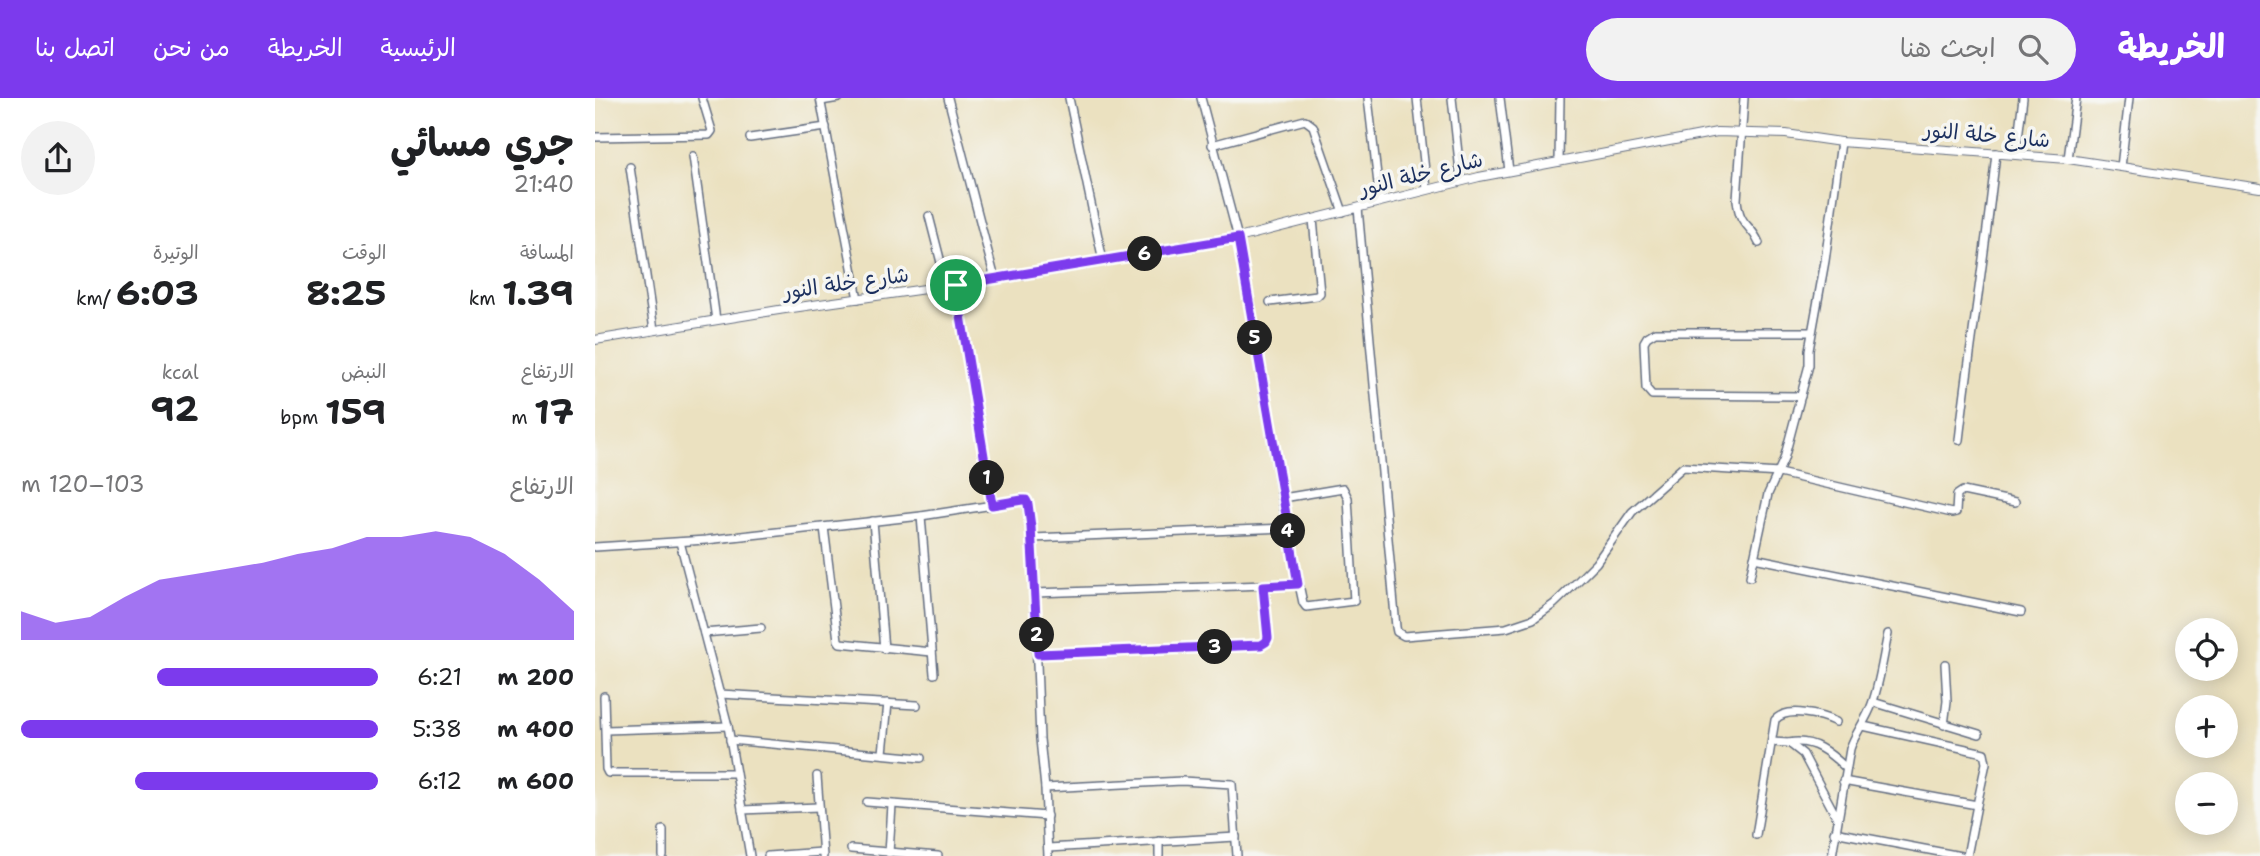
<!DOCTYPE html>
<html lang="ar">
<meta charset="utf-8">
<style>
:root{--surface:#fff;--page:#f2f2f2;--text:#202124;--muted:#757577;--accent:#7c3aed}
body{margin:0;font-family:"Shantell Sans","Playpen Sans Arabic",sans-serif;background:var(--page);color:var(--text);direction:rtl;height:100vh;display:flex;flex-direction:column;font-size:26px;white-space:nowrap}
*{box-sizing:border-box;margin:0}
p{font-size:23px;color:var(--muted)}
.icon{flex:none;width:38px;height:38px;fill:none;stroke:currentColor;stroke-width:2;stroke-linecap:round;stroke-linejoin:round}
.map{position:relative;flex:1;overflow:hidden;direction:ltr}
.side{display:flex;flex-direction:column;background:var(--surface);width:595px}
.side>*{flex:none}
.controls{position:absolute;left:1580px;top:520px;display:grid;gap:14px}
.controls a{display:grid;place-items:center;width:63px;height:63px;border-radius:50%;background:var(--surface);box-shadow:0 4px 18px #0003;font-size:35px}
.pin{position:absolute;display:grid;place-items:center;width:60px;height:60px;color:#fff;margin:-30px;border:4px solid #fff;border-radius:50%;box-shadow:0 2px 7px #0007}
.km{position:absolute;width:35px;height:35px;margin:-18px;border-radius:50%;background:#222;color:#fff;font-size:19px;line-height:35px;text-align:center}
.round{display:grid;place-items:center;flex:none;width:74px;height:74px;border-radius:37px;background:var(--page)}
.head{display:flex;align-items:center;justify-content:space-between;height:119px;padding:0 21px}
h1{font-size:38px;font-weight:700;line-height:52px}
.figures{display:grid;grid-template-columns:repeat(3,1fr);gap:10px;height:119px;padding:7px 21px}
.figures div{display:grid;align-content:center}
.figures b{font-size:35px;font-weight:700}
.figures small{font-size:19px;font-weight:400}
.figures p{font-size:19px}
.chart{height:196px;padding:14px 21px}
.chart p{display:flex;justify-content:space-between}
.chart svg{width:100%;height:126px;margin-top:7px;fill:var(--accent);opacity:.7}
ul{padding:0 21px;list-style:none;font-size:23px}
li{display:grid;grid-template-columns:112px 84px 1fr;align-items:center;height:52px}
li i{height:18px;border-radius:9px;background:var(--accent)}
header{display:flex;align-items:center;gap:42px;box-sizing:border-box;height:98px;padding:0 35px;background:var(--accent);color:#fff}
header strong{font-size:33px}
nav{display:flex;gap:38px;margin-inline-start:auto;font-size:24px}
.search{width:490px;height:63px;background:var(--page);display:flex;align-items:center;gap:18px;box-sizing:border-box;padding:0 24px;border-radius:38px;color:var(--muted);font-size:26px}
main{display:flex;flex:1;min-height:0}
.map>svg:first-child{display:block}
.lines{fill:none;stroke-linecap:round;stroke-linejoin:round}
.minor-casing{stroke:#646d80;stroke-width:10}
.tertiary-casing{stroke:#646d80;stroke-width:10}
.minor{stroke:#fff;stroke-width:7}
.tertiary{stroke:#fff;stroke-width:8}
.route-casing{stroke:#fff;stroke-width:14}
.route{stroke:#7c3aed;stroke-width:9}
.labels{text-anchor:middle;stroke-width:7;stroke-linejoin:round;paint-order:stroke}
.street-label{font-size:21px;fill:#1b2f5e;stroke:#f6f6f2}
</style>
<header>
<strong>الخريطة</strong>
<div class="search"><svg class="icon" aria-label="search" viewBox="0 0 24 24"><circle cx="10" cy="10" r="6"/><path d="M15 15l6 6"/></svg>ابحث هنا</div>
<nav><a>الرئيسية</a><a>الخريطة</a><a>من نحن</a><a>اتصل بنا</a></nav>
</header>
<main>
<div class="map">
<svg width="1665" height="758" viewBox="0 0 1665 758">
<rect width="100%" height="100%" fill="#f6f6f2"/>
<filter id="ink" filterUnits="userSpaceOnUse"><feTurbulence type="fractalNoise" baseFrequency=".0143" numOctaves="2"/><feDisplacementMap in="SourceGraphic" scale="14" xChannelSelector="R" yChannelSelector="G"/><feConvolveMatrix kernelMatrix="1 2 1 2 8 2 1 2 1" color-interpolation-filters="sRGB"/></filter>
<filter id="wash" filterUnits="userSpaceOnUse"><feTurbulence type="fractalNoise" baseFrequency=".00686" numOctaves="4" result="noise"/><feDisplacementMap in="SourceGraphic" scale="28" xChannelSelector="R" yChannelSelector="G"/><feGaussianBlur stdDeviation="1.57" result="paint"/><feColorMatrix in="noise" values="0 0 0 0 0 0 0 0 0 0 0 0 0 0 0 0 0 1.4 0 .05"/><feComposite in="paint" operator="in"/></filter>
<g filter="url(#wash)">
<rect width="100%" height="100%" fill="#ebe1c0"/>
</g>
<g filter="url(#ink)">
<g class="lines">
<defs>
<g id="minor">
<polyline points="225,0 263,201"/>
<polyline points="353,0 400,181"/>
<polyline points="474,0 508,163"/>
<polyline points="606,0 643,140 692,430 708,505 711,509 759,503 753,400 748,390 688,400"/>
<polyline points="773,0 785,103"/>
<polyline points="822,0 832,91"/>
<polyline points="857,0 866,83"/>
<polyline points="905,0 914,73"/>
<path d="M 1149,0 L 1142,102 C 1145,130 1155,124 1164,145"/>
<polyline points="226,3 244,0"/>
<polyline points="0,39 114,37 117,33 107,0"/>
<polyline points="155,40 231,29"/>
<polyline points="617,47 710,22 718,28 748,114"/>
<polyline points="1421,56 1428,0"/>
<polyline points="98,58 121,222"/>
<polyline points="1473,61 1481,0"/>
<polyline points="964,64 965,0"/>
<polyline points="35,69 59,232"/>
<polyline points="1526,69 1534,0"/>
<polyline points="763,110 801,529 802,534 809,538 911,530 938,521 959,506 983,483 1001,465 1037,414 1088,369 1184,375 1357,415 1361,414 1362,397 1368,393 1420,404"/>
<polyline points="334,118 352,188"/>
<polyline points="361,187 397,407"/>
<polyline points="675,204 722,198 725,195 718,121"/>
<polyline points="1206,298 1057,297 1051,290 1049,244 1052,239 1060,234 1216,234"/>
<path d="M 1364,342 C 1375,246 1391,151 1401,55"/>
<polyline points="326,418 339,576"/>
<polyline points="278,423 289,551"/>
<polyline points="229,429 243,542 245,545 337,554"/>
<polyline points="437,440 692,430"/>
<polyline points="85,444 133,628 155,758"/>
<polyline points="0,449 111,442 326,418 431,402 437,440 445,641 450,690 453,758"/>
<polyline points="1159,460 1426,514"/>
<polyline points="1155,479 1173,396 1189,361 1214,267 1214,252 1230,163 1246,44"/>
<polyline points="440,495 703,486"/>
<polyline points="109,535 166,530"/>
<polyline points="443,556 666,547 671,544 673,540 668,488"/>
<polyline points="125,596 322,607"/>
<polyline points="9,598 11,671 13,675 141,675"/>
<polyline points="1278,604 1384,636"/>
<polyline points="1349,627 1352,603 1350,566"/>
<polyline points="1268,628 1389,655 1391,665 1382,707"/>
<polyline points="11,632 133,628"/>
<polyline points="135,642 326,660"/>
<polyline points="1177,644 1194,645 1208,656 1242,720"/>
<path d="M 1194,645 C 1218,640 1235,655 1251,670"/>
<polyline points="288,655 293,605"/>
<polyline points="222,678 228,758"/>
<polyline points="1248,683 1382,707 1372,758"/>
<polyline points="450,690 587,683 637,686 642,758"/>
<polyline points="272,704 452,718"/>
<polyline points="147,712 224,709"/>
<polyline points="1239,734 1366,758"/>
<path d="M 1161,737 L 1180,622 C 1192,608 1226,617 1241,624"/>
<polyline points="564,743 564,758"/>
<polyline points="453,750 641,739"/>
<polyline points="256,751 343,758"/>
<polyline points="294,755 297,707"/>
<polyline points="68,758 68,732"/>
<polyline points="173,758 227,754"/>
<path d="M 1237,758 L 1255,651 C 1260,635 1271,623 1277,606 C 1285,584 1288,559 1293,536"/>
</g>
<polyline id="tertiary" points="0,242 190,211 400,181 643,140 884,79 1122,34 1191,36 1246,44 1473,61 1665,90"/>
</defs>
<use href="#minor" class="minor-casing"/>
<use href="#tertiary" class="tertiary-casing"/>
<use href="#minor" class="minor"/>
<use href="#tertiary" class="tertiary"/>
</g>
</g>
<g class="lines" filter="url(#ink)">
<defs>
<polygon id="route" points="643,140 703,486 668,488 673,540 671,544 666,547 443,556 436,429 433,406 431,402 427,402 397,407 361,187"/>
</defs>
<use href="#route" class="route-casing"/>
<use href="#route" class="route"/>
</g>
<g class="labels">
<g class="street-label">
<text transform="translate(1392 37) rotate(5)" y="7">شارع خلة النور</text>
<text transform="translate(826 76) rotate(-14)" y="7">شارع خلة النور</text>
<text transform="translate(251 185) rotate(-8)" y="7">شارع خلة النور</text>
</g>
</g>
</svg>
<div class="controls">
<a><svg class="icon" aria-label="locate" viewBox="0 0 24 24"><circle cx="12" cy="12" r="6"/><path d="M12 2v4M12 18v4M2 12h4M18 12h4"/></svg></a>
<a>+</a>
<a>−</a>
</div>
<div class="pin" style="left:361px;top:187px;background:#1e9e55"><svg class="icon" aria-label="arrive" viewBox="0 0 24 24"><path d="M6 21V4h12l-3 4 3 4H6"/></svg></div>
<b class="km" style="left:392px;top:380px">1</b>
<b class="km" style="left:442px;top:537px">2</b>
<b class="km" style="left:620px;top:549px">3</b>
<b class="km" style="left:693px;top:433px">4</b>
<b class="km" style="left:660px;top:240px">5</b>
<b class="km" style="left:550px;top:156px">6</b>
</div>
<section class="side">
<div class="head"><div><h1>جري مسائي</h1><p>21:40</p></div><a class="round"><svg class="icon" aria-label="share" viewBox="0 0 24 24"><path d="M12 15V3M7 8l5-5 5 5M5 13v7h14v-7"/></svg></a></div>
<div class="figures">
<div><p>المسافة</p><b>1.39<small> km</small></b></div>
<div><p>الوقت</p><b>8:25</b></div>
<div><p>الوتيرة</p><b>6:03<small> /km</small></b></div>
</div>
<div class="figures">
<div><p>الارتفاع</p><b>17<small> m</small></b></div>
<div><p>النبض</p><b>159<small> bpm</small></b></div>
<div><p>kcal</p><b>92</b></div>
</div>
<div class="chart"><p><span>الارتفاع</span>103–120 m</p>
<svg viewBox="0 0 160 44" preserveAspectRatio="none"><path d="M0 44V34L10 38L20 36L30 29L40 23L50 21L60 19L70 17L80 14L90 12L100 8L110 8L120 6L130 8L140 14L150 23L160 34V44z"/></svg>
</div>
<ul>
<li><b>200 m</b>6:21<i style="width:62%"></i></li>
<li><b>400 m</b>5:38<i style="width:100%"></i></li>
<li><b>600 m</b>6:12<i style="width:68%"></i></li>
</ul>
</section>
</main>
